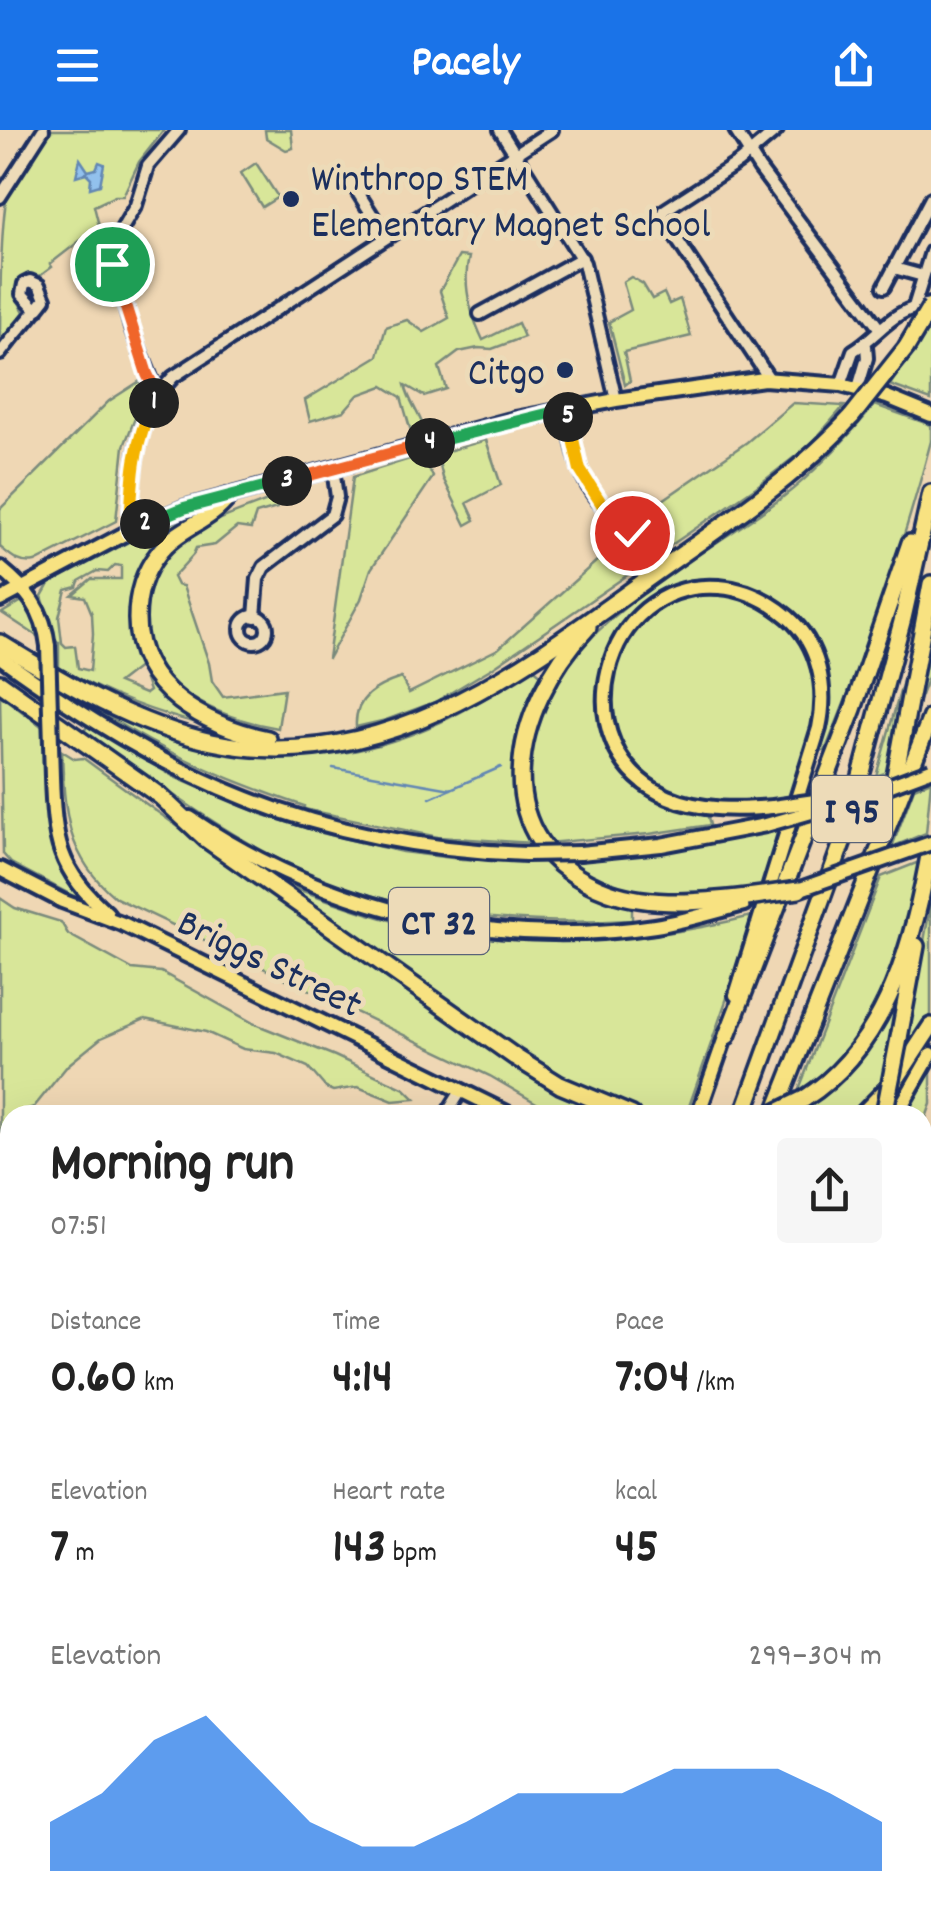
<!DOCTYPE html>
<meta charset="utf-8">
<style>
:root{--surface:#fff;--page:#f6f6f6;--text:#222;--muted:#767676;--accent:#1a73e8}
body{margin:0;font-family:Dekko,sans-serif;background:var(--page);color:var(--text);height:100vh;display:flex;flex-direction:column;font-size:38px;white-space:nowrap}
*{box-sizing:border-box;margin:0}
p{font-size:32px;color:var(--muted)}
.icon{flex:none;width:55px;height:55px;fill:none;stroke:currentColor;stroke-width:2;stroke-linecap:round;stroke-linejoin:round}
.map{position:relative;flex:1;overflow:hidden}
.details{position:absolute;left:0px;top:975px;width:932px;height:812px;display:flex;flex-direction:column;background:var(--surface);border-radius:30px 30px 0 0;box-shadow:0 10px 40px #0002}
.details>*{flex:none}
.pin{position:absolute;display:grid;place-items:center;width:85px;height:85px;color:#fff;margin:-42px;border:5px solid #fff;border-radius:50%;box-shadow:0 2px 10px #0007}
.km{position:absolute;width:50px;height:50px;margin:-25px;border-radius:50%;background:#222;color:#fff;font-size:28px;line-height:50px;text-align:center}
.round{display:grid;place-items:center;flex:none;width:105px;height:105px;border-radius:10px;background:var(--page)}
.overview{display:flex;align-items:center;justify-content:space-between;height:170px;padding:0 50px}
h1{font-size:55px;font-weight:700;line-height:75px}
.figures{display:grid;grid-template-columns:repeat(3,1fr);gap:15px;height:170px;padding:10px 50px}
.figures div{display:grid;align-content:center}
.figures b{font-size:50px;font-weight:700}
.figures small{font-size:28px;font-weight:400}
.figures p{font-size:28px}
.chart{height:280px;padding:20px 50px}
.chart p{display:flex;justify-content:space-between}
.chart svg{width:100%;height:180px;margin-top:10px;fill:var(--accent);opacity:.7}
header{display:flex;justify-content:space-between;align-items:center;height:130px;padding:0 50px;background:var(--accent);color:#fff;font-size:45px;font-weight:700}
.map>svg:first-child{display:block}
.green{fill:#d8e699;stroke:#7a8a7c;stroke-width:2.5;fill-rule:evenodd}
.water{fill:#92c1ed;stroke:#6287b4;stroke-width:2.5}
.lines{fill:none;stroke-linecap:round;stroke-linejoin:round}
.stream{stroke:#6287b4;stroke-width:2.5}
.minor-casing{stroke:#1b2f5e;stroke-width:18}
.major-casing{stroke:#1b2f5e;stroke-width:20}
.highway-casing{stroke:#1b2f5e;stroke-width:22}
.minor{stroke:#eddbb8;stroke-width:10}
.major{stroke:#f8e281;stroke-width:12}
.highway{stroke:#f8e281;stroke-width:15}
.major-bridge-casing{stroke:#1b2f5e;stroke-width:20;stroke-linecap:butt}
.highway-bridge-casing{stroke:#1b2f5e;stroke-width:22;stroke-linecap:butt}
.major-bridge{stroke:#f8e281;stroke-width:12}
.highway-bridge{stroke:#f8e281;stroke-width:15}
.split-1-casing{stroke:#fff;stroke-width:20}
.split-2-casing{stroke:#fff;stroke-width:20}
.split-3-casing{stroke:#fff;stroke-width:20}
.split-4-casing{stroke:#fff;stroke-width:20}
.split-5-casing{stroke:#fff;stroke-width:20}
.split-6-casing{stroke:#fff;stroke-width:20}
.split-1{stroke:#f0652b;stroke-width:12}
.split-2{stroke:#f5b400;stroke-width:12}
.split-3{stroke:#22a559;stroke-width:12}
.split-4{stroke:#f0652b;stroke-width:12}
.split-5{stroke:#22a559;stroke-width:12}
.split-6{stroke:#f5b400;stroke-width:12}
.poi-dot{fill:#1b2f5e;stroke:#eddbb8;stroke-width:4}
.labels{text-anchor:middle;stroke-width:10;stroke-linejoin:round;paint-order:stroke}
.shield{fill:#eddbb8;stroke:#5a6379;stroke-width:2.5}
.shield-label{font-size:38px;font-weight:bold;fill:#1b2f5e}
.poi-label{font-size:40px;fill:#1b2f5e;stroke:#eddbb8;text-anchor:start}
.street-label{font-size:40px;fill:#1b2f5e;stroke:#eddbb8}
</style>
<header><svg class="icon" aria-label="menu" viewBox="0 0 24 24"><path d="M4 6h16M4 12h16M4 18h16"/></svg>Pacely<svg class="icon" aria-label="share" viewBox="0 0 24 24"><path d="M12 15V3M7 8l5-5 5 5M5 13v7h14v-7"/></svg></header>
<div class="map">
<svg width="931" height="1787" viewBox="0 0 931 1787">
<rect width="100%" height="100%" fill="#efd7b4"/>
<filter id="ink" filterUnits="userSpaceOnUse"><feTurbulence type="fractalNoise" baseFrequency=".01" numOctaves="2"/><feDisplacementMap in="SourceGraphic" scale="20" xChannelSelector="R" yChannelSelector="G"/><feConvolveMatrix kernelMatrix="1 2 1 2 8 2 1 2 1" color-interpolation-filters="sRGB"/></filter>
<g filter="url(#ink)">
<g class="green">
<path d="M 50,0 L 164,0 L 139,32 L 123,66 L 115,66 L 94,76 L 99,96 L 50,134 L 52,137 L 40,146 L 27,144 L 17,152 L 16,167 L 24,182 L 0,216 C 0,178 0,99 7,66 C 17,43 36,21 50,0 Z"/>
<polygon points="265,0 291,0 293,18 286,20 266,8"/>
<polygon points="256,33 278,67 262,77 241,43"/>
<path d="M 459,126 L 469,127 C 462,155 471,185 483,210 L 518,193 L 524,207 L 492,219 L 478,218 L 459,222 L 439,237 L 446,259 L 424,266 L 405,255 C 409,272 420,284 425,301 L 412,305 L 401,267 L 383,256 L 358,265 L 344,281 L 310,291 L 305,270 L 378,226 L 386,197 L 407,190 L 424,202 L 449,188 L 440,161 Z"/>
<polygon points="631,147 643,154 652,169 664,163 669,174 680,169 691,206 624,222 630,251 625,255 609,192 631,180 623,152"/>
<polygon points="931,194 931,270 890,255"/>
<path d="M 140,251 L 143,268 L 124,316 L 116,391 L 35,432 C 20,435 11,426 0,417 L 0,379 L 109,271 Z"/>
<path d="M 793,273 L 844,276 L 811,314 L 756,357 L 492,538 L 435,572 L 386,590 L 356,597 C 354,567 377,556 401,548 L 409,563 L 498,519 L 617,413 L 628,416 L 650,410 L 650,379 L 747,312 Z"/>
<path d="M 875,275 L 931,295 L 931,311 C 903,419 867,519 825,621 L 818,620 C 823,603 829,586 829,568 C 834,443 657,407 607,522 C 597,546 595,571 603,596 C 617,650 656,671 707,683 L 710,695 L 649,704 L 547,713 C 539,695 529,676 527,656 C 510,520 693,435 783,367 C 817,341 847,308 875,275 Z"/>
<polygon points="486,310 501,355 467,373 475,390 466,395 443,348 437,324"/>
<polygon points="422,325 433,347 371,439 361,469 328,529 353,347"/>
<path d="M 278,367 L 277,378 L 256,384 L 251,399 L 237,397 L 215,415 L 196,418 L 193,425 L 173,447 L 177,455 L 183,456 L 209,533 L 212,551 L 223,567 L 284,559 L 278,598 C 209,586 135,552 147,469 C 150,449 157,429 173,415 C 198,395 247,379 278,367 Z"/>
<path d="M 196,383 L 197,386 L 147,430 L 139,522 L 202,590 L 202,594 C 151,583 105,563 59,538 L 59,512 L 56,512 L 42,466 L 49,454 L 159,396 ZM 115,435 L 121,436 L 121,449 L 91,449 L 72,465 L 85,467 L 92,484 L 93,504 L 90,541 L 78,538 L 75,516 L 66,517 L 62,513 L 59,487 L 66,460 L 77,457 L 79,451 L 97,441 L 108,442 ZM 140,536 L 149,561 L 145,564 L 118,553 Z"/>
<path d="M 700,462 C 712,463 727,462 739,465 C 790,478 826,533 817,585 C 812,613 801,641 793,668 C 754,673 701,677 664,658 C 604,626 594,542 639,493 C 655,476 678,468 700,462 Z"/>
<polygon points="22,471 27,471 40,508 2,483"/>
<polygon points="927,502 931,503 931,540 891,641 876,646 915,509"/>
<path d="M 531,536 L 543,546 C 506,611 502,644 533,713 L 438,707 L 304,679 L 304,676 C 233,652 165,624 102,583 L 105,576 C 147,591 192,612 236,621 C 343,643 449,600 531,536 Z"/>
<polygon points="0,565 44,598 49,707 67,751 83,771 11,733 3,724"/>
<path d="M 87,596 L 176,648 L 261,684 L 322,703 L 402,722 L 461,729 L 551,732 L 582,757 L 632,773 L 632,790 C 508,797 381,784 269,724 C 204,690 145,644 84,602 Z"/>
<path d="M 62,621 L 75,629 L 83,628 C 180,699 278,768 376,836 C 452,889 521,950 607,985 L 557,985 L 490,946 L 116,768 C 66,727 64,682 62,621 Z"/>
<polygon points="931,651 926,703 892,717 914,658"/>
<path d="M 784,699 L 767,757 C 706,769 619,776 570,732 L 697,716 Z"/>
<path d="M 919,732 C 909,793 891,873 850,922 C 836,939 813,953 796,967 L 881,747 Z"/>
<path d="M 286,755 C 317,766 348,778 379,787 C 503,823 633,816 756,785 L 686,985 L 652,985 L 617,975 L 541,938 Z"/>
<polygon points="0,768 15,778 61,792 68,804 132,839 161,842 255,894 335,926 405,959 415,969 393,971 358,957 333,961 326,958 308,937 276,923 243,919 206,902 145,889 101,908 68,935 34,977 10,985 10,992 0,1002"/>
<polygon points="931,773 931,885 901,936"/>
<path d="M 901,857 L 884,959 L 856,985 L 791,985 C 851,952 875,919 901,857 Z"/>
<polygon points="931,935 931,974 923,996 922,985 903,985"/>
<polygon points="479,1778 507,1778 527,1787 475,1787"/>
<polygon points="824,1778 877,1778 893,1787 822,1787"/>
</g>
<polygon class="water" points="80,29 88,41 96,39 99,32 104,34 100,55 90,58 91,48 86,43 76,46"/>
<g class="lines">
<g class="stream">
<polyline points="333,638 451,659"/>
<polyline points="430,668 501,637"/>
</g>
<defs>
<g id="minor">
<polyline points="500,0 584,133 616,270"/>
<polyline points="735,0 759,38 879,198"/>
<polyline points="357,61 386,107"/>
<polyline points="0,67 43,0"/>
<polyline points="894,138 923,146"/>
<polyline points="884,157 931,68"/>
<polyline points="914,177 931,122"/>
<polyline points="480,184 582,128"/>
<path d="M 0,224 C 14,204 31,188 45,169 L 39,155 L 30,151 L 24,154 L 22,164 L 37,180"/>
<polyline points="770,250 662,87 665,80 739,32 777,0"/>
<path d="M 841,255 L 853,221 C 882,203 891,179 931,174"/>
<polyline points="858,258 867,228 866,216"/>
<polyline points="158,265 131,198 112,126 116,109 136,75 148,36 179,0"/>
<path d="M 567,279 C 572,317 581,367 618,387"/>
<circle cx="629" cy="391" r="12"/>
<path d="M 130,401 C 132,345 132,291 173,247 L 552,0"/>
<circle cx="254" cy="499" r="13"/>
<polyline points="255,487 258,449 264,437 332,385 337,367 333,339"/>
<polyline points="446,985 461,961"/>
<polyline points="922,1073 931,1075"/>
<polyline points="922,1098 931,1096"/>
<polyline points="0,1216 10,1208"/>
<polyline points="922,1324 931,1316"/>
<polyline points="922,1382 931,1392"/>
<polyline points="922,1480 931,1472"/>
<polyline points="0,1633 10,1614"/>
<polyline points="922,1646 931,1640"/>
<polyline points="922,1742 931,1754"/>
<polyline points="568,1787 574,1778"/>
<polyline points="703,1787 710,1778"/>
</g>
<g id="major">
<path d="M 0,438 C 27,460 44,480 48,516"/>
<polyline points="0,470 130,401 184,378 515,289 616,270 764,249 841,255 887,267 931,285"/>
<path d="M 0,527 C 170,650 312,716 526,724"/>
<path d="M 52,647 C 54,709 58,741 107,783"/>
<path d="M 190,688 C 325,779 494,821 655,796 C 685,791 714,782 744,774"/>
<polyline points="580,723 661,715 766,695"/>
<polyline points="0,739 62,771 123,794 511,985"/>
<path d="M 736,865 L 819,598 C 828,558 819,514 788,487 C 768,470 745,459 719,457 C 601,448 559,620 668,667 C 700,681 739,680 773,677"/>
<polyline points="698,985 728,899"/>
<polyline points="896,985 931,924"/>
<polyline points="303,1778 313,1787"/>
<polyline points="190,1787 196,1778"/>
<polyline points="211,1787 220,1778"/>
<polyline points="358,1787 362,1778"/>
<polyline points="466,1787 470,1778"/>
</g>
<g id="highway">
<path d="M 228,367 C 210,392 177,398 158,424 C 143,443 137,466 137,489 C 137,560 207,596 268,609"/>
<path d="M 588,497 C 512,577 479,714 609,762 C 652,777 703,772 747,767"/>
<path d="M 0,513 C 66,554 135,595 212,612 C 375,647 515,545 639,455 C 712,402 791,353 852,286"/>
<polyline points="0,553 160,666 206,709 515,927 560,955 632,985"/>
<polyline points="891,668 931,454"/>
<polyline points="727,906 853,579 910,413"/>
<polyline points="899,908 916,816"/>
<path d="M 804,969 C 889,915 914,809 931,715"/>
<polyline points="743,985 846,702 903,488 931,363"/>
<polyline points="774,985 931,587"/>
<polyline points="862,985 895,951 931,896"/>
<polyline points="922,1179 926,1188"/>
<polyline points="397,1787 401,1778"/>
<polyline points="426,1787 430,1778"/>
</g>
</defs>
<use href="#minor" class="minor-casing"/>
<use href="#major" class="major-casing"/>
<use href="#highway" class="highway-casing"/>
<use href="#minor" class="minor"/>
<use href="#major" class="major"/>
<use href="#highway" class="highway"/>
<defs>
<g id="major-bridge">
<polyline points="48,516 52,647"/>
<polyline points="773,677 836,668"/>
<polyline points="766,695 843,673 931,640"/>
<polyline points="526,724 580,723"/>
<polyline points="792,762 931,713"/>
</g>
<g id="highway-bridge">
<polyline points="852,286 906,218 931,176"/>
<polyline points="747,767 799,760"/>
<polyline points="771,985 804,969"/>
<polyline points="884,985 899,908"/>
</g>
</defs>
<use href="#major-bridge" class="major-bridge-casing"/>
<use href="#highway-bridge" class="highway-bridge-casing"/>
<use href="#major-bridge" class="major-bridge"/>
<use href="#highway-bridge" class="highway-bridge"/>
</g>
</g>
<g class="lines" filter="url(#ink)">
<defs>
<polyline id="split-1" points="112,134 147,244 158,266 154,273"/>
<path id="split-2" d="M 145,394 L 130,401 C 132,355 132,314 154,273"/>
<polyline id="split-3" points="145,394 184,378 287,351"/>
<polyline id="split-4" points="287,351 430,313"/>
<polyline id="split-5" points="430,313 567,279 568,287"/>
<polyline id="split-6" points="568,287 580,340 603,376 618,387 622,400 632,403"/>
</defs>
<use href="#split-1" class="split-1-casing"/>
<use href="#split-2" class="split-2-casing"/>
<use href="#split-3" class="split-3-casing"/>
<use href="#split-4" class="split-4-casing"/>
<use href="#split-5" class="split-5-casing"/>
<use href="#split-6" class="split-6-casing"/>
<use href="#split-1" class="split-1"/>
<use href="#split-2" class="split-2"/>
<use href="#split-3" class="split-3"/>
<use href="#split-4" class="split-4"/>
<use href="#split-5" class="split-5"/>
<use href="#split-6" class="split-6"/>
</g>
<g class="poi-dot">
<circle cx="291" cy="69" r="10"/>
<circle cx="565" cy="240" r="10"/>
</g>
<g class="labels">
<g class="shield">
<rect x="812" y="646" width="80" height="66" rx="8"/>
<rect x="389" y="758" width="100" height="66" rx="8"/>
</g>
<g class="shield-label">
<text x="852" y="692">I 95</text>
<text x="439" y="804">CT 32</text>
</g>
<g class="poi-label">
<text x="311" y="60">Winthrop STEM<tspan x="311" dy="46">Elementary Magnet School</tspan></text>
<text x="545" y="254" text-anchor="end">Citgo</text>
</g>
<g class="street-label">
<text transform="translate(271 831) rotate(26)" y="14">Briggs Street</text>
</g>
</g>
</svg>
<div class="pin" style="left:112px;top:134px;background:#1e9e55"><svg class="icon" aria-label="arrive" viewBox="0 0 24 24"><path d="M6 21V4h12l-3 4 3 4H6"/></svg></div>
<div class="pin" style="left:632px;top:403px;background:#d93025"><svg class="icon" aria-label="check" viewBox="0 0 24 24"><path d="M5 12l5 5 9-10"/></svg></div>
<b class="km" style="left:154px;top:273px">1</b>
<b class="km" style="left:145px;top:394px">2</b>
<b class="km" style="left:287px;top:351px">3</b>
<b class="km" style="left:430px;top:313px">4</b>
<b class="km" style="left:568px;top:287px">5</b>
<section class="details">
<div class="overview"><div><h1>Morning run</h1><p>07:51</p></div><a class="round"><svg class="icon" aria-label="share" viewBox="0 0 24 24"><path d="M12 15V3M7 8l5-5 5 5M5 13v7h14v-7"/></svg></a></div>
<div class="figures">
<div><p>Distance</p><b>0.60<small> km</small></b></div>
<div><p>Time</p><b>4:14</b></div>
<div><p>Pace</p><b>7:04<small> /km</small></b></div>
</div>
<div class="figures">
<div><p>Elevation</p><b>7<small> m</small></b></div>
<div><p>Heart rate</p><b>143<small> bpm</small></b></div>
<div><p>kcal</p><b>45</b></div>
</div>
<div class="chart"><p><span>Elevation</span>299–304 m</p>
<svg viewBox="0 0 160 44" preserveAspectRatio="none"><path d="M0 44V32L10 25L20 12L30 6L40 19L50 32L60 38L70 38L80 32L90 25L100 25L110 25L120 19L130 19L140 19L150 25L160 32V44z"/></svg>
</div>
</section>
</div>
